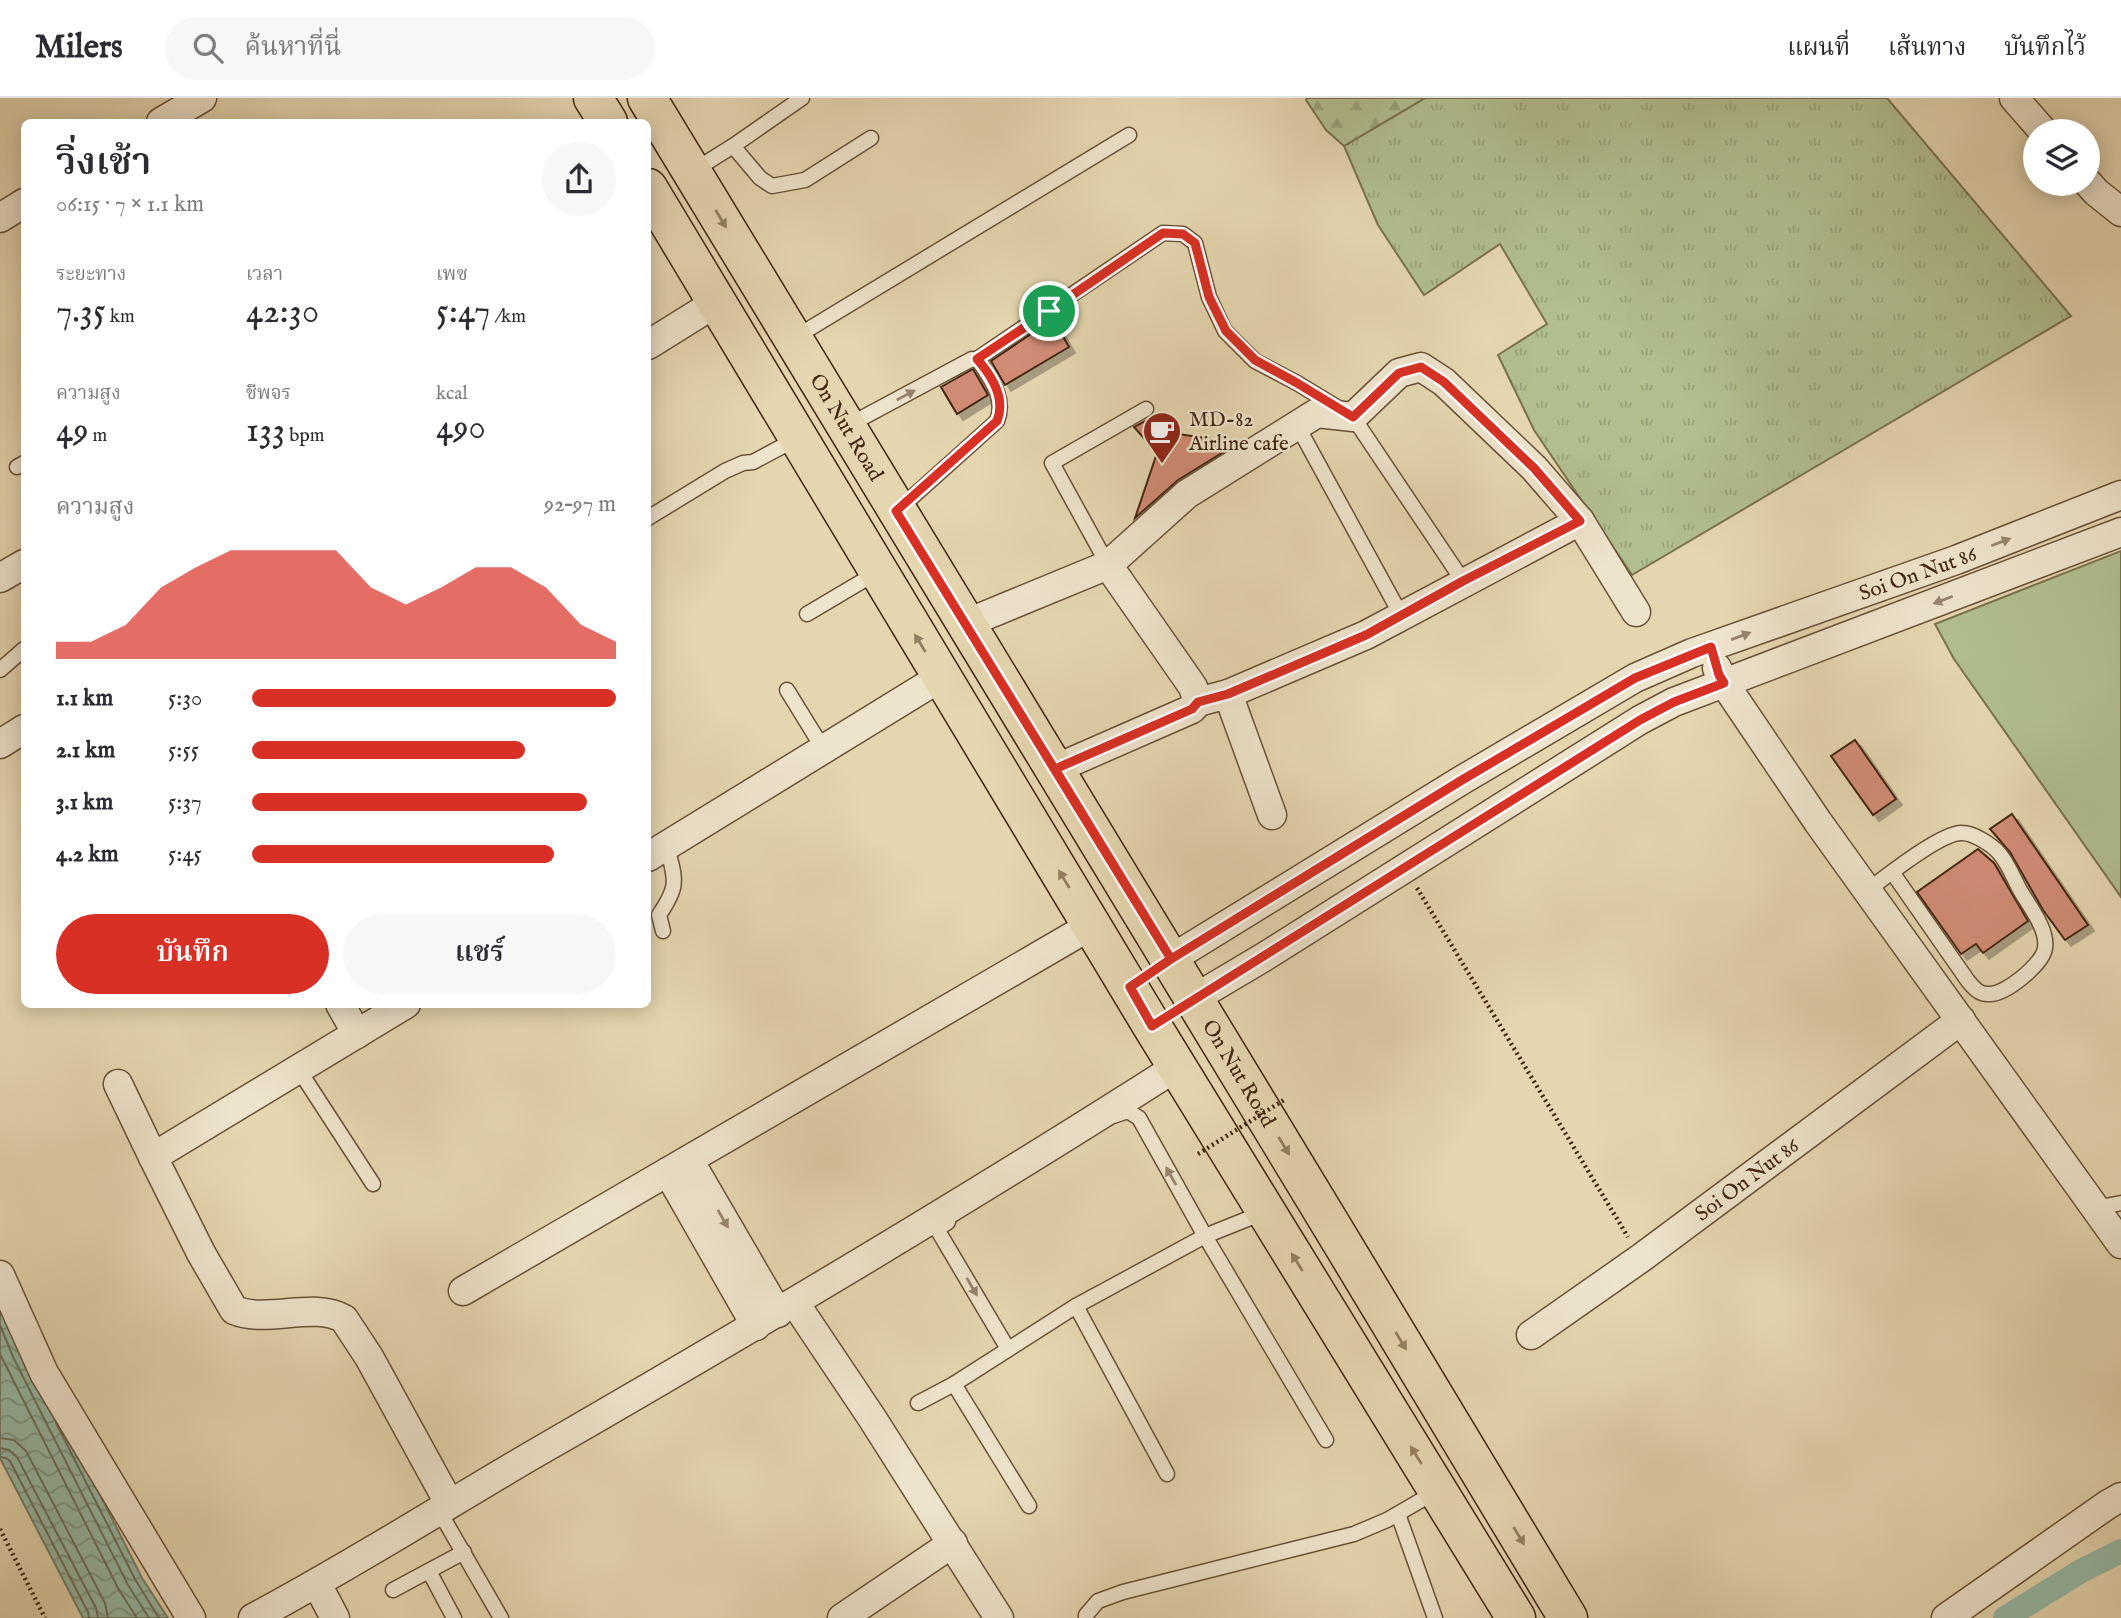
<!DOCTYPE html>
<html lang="th">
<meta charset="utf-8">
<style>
:root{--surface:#fff;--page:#f7f7f7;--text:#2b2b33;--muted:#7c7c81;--line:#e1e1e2;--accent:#d93025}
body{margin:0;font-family:"IM FELL English","Noto Serif Thai",serif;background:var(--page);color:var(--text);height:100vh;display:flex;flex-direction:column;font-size:26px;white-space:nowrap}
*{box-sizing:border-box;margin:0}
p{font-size:23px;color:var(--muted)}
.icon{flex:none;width:38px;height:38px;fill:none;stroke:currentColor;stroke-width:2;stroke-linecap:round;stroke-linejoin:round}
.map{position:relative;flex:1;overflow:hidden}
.drawer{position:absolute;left:21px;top:21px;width:630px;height:889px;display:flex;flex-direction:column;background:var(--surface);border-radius:10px;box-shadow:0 4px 18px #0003}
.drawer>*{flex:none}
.fabs{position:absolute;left:2023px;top:21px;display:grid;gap:14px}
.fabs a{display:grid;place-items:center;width:77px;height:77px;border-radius:50%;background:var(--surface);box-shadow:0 4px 18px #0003;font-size:35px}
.pin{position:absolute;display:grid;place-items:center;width:60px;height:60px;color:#fff;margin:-30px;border:4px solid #fff;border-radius:50%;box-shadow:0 2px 7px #0007}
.round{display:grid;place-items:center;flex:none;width:74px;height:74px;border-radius:37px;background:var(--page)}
.overview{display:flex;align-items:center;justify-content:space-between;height:119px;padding:0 35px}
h1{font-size:38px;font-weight:600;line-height:52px}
.metrics{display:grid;grid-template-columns:repeat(3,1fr);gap:10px;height:119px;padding:7px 35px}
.metrics div{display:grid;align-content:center}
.metrics b{font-size:35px;font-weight:600}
.metrics small{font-size:19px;font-weight:400}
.metrics p{font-size:19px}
.chart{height:196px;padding:14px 35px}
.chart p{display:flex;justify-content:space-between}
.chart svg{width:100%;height:126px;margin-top:7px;fill:var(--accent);opacity:.7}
.action{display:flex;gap:14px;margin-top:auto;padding:14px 35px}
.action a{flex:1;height:80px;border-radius:42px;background:var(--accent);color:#fff;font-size:28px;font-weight:600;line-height:80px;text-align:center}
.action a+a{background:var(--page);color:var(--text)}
ul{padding:0 35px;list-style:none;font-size:23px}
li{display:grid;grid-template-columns:112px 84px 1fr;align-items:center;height:52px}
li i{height:18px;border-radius:9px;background:var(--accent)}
header{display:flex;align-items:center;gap:42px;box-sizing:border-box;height:98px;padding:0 35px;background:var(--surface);border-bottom:2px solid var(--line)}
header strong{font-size:33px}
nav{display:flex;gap:38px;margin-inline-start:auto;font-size:24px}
.search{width:490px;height:63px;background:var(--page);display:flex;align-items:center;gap:18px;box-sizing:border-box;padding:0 24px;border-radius:38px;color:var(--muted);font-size:26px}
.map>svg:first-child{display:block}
.grass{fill:url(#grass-tufts);stroke:#7a724e;stroke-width:2}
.forest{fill:url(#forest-firs);stroke:#7a724e;stroke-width:2}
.garden{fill:#b1be8e;stroke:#7a724e;stroke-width:2}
.water{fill:url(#water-waves);stroke:#747e6a;stroke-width:2}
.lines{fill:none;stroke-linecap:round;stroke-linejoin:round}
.shore{stroke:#6c705b;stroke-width:2}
.canal{stroke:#96baa7;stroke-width:24}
.building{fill:#d28c76;stroke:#42250f;stroke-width:2;filter:url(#shadow)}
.service-casing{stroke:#6b5137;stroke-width:17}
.minor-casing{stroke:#6b5137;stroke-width:31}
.primary-casing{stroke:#42250f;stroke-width:41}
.path{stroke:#42250f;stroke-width:4.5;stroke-dasharray:2 3.5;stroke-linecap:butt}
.service{stroke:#eee4cc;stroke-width:14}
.minor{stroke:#eee4cc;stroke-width:28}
.primary{stroke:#e5d6b0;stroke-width:38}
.path-bridge{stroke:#42250f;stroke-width:4.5;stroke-dasharray:2 3.5;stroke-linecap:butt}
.oneway{fill:#947e60}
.oneway2{fill:#98846e}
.route-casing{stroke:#fff;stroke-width:14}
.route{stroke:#d93025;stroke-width:9}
.labels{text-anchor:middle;stroke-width:5;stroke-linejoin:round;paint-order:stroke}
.poi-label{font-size:21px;fill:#42250f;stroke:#eee4cc;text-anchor:start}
.street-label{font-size:21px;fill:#42250f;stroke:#eee4cc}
</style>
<header>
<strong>Milers</strong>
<div class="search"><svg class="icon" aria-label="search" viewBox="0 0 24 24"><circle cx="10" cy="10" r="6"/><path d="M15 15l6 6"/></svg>ค้นหาที่นี่</div>
<nav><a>แผนที่</a><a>เส้นทาง</a><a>บันทึกไว้</a></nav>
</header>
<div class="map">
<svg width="2121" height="1520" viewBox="0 0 2121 1520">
<defs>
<pattern id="grass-tufts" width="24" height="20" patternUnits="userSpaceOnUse" patternTransform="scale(1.75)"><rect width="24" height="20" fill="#b1be8e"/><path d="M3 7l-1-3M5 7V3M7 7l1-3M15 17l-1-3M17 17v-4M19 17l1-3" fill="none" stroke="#99a379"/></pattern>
<pattern id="forest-firs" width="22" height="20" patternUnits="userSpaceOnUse" patternTransform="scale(1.75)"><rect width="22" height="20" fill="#b1be8e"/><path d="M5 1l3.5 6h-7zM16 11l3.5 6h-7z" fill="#99a379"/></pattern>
<pattern id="water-waves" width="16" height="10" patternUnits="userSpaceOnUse" patternTransform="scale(1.75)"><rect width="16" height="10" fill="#96baa7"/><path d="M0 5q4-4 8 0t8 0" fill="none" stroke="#7c9786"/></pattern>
<filter id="shadow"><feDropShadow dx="6" dy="6" stdDeviation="0" flood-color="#0004"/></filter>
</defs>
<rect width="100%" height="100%" fill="#e5d6b0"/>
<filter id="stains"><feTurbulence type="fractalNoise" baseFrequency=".00286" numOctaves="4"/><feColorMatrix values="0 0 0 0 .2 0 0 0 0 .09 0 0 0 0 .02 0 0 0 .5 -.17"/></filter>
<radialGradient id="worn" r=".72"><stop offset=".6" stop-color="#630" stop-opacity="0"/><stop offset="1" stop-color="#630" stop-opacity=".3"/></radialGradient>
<polygon class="grass" points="1425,0 1887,0 2071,218 1632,477 1534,332 1498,257 1547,226 1500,146 1424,197 1378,127 1344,48"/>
<polygon class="forest" points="1307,0 1425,0 1344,48 1326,32 1306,2"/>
<polygon class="garden" points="2121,453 2121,799 1954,561 1935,526"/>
<polygon class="water" points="0,1189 28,1254 142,1480 168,1520 83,1520 0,1360"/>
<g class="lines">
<g class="shore">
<polyline points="0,1227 14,1261 128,1487 149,1520"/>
<polyline points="0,1256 119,1492 137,1520"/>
<polyline points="56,1325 136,1483 159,1520"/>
<polyline points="0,1340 14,1342 26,1353 105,1505 108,1520"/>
<polyline points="0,1350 9,1352 17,1359 96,1510 98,1520"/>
<polyline points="0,1359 6,1360 10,1363 88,1514 89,1520"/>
</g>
<polyline class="canal" points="2005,1520 2081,1473 2121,1453"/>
</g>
<g class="building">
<polygon points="1053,221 1069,249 1005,287 991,263"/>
<polygon points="973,271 988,297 957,316 941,289"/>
<polygon points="1145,323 1172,335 1238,345 1178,382 1135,420 1157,355 1134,329"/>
<polygon points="1855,642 1896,701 1873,717 1831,658"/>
<polygon points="2012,716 2088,827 2065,842 2043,812 2010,754 1990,731"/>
<polygon points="1978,751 1994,765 2028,823 1983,855 1976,846 1961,856 1917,794"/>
</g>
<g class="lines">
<defs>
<g id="service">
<polyline points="733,48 760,80 772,88 805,82 871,40"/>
<polyline points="693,73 733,48 802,0"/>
<polyline points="794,240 1129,37"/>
<polyline points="977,261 1163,135 1183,136 1195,145 1209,199 1225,233 1255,263 1297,285 1353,319 1463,483"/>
<polyline points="1297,327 1401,517"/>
<path d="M 847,328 L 972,261 L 979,263 C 991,282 1006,300 997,323 L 900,410"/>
<polyline points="17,369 24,365"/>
<polyline points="648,420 725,373 743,365 753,364 798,340"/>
<polyline points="1108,467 1052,365 1146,311"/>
<polyline points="807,516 876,475"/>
<polyline points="0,572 24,551"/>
<polyline points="787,592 824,652"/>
<path d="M 1867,793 C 1885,779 1942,734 1962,735 C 1974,735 1992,747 1999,755 C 2008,765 2014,781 2020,792 C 2029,808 2048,831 2045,850 C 2043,866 2006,896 1990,896 C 1979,897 1974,890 1968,883 L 1892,774"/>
<path d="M 663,833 L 659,817 C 680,786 675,782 667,748"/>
<polyline points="299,972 373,1086"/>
<polyline points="1113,1018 1128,1013 1139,1020 1205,1138 1326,1342"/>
<polyline points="2095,1110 2121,1105"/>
<polyline points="948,1124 937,1131 1008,1251"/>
<polyline points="1076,1208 1167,1376"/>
<polyline points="954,1286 1029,1408"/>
<polyline points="918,1305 954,1286 1076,1208 1205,1138 1265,1114"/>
<polyline points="438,1411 501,1520"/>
<polyline points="1398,1416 1435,1520"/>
<polyline points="429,1473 454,1520"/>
<polyline points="393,1492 464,1454"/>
<polyline points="1086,1520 1086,1517 1098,1503 1123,1494 1354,1436 1387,1422 1437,1393"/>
</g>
<g id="minor">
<polyline points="2014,0 2043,33"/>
<polyline points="161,24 202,0"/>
<polyline points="2088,85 2096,94 2121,114"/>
<polyline points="0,120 24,105"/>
<polyline points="648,247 717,204"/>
<polyline points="1108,467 1187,396 1317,315 1353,319 1399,275 1421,269 1444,284 1534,370 1580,423 1636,514"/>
<polyline points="0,480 24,466"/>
<polyline points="965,526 1108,467 1193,589 1198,604 1192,611 1055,671"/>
<polyline points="1717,570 1724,585 1818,724 2121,1146"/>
<polyline points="1228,596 1272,717"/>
<polyline points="1198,604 1228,596 1366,537 1580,423"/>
<polyline points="0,646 24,631"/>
<polyline points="648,759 941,579"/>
<path id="s1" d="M 1171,861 L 1462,682 L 1635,580 L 1692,555 L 1956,462 L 2121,397"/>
<polyline points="1195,900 1264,859 1640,622 1674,604 2121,434"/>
<polyline points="340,906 357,936"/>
<path d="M 406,906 L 153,1059 L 201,1155 L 234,1212 C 267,1226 314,1203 344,1221 L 369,1259 L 449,1405"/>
<polyline points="118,986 153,1059"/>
<polyline points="689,1062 778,1215"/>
<polyline points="668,1074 756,1228"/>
<polyline points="0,1177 44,1275 191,1520"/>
<polyline points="463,1193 1092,827"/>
<polyline points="795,1205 872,1320 999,1520"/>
<path id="s2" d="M 1531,1237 L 1641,1160 L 1961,922"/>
<polyline points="317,1486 335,1520"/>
<path d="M 253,1520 C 347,1470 437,1413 529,1359 C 748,1233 965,1104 1178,968"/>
<polyline points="842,1520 953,1445"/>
<polyline points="1946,1520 2107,1407 2121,1399"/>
</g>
<g id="primary">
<polyline points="593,0 608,24"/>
<path id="s3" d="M 647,0 C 954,506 1263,1012 1568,1520"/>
<polyline points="648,90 1152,928 1516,1520"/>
</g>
</defs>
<use href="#service" class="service-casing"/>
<use href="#minor" class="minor-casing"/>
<use href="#primary" class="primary-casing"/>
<g class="path">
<polyline points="1417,790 1628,1139"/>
<polyline points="0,1431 45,1520"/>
</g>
<use href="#service" class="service"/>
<use href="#minor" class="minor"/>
<use href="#primary" class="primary"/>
<polyline class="path-bridge" points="1198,1056 1284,1002"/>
</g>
<defs><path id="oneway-solid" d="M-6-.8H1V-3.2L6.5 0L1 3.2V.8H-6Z" transform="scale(1.75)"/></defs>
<g class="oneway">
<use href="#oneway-solid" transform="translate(721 121) rotate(59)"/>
<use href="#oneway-solid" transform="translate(920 545) rotate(-121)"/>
<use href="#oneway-solid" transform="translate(1064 781) rotate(-121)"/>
<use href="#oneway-solid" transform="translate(1284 1048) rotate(59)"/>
<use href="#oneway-solid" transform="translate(1297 1164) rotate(-122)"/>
<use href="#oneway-solid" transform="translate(1401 1243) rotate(59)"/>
<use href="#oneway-solid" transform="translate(1416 1357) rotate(-122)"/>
<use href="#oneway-solid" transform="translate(1519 1438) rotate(59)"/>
</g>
<g class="oneway2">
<use href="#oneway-solid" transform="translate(906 297) rotate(-28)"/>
<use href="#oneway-solid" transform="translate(2001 444) rotate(-21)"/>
<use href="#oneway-solid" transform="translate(1943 502) rotate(159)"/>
<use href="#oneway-solid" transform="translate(1741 538) rotate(-20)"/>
<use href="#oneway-solid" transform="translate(1171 1078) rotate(-119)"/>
<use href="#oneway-solid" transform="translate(723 1121) rotate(60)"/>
<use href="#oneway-solid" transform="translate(972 1189) rotate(60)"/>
</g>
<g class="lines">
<defs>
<path id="route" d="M 1049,213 L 977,261 C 992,278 1006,301 997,323 L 896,413 L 1171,861 L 1130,889 L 1152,928 L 1640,622 L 1674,604 L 1724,585 L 1719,577 L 1711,549 L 1635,580 L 1462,682 L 1171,861 L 1055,671 L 1192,611 L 1198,604 L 1228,596 L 1366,537 L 1463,483 L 1580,423 L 1534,370 L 1444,284 L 1421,269 L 1399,275 L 1353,319 L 1297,285 L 1255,262 L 1226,233 L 1209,199 L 1195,145 L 1183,136 L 1163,135 L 1049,213"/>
</defs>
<use href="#route" class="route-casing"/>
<use href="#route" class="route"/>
</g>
<defs>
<symbol id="cafe-pin" viewBox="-11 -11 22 30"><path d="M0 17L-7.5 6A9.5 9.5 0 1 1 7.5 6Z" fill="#8f2418" stroke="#eee4cc"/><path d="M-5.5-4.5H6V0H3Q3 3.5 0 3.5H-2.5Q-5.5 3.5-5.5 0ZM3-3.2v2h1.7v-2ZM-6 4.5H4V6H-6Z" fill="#fff"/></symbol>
</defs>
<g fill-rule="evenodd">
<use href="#cafe-pin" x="1140" y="311" width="44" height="60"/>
</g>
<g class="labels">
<g class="poi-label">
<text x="1189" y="328">MD-82<tspan x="1189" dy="24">Airline cafe</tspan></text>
</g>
<g class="street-label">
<text dy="7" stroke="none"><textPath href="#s3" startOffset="385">On Nut Road</textPath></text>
<text dy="7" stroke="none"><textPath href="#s1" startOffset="844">Soi On Nut 86</textPath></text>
<text dy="7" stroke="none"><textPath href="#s3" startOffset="1141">On Nut Road</textPath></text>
<text dy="7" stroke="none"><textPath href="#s2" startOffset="266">Soi On Nut 86</textPath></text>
</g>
</g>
<rect width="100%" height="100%" filter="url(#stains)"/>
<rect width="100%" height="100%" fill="url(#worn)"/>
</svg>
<div class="fabs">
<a><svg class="icon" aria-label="layers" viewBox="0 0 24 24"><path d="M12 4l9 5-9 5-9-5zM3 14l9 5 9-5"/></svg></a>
</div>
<div class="pin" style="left:1049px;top:213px;background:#1e9e55"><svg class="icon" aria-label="arrive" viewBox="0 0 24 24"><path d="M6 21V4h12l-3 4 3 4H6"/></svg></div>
<section class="drawer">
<div class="overview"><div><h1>วิ่งเช้า</h1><p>06:15 · 7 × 1.1 km</p></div><a class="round"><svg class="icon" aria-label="share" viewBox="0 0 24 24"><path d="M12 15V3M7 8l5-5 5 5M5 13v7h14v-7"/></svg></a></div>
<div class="metrics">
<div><p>ระยะทาง</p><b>7.35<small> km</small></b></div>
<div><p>เวลา</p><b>42:30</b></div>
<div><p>เพซ</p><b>5:47<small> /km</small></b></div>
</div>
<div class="metrics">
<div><p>ความสูง</p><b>49<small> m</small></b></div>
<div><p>ชีพจร</p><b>133<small> bpm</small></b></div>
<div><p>kcal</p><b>490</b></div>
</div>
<div class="chart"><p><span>ความสูง</span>92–97 m</p>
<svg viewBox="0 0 160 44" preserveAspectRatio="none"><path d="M0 44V38L10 38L20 32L30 19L40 12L50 6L60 6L70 6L80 6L90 19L100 25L110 19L120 12L130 12L140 19L150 32L160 38V44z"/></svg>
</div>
<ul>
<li><b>1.1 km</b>5:30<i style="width:100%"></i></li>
<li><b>2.1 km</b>5:55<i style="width:75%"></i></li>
<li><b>3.1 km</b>5:37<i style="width:92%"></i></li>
<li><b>4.2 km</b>5:45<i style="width:83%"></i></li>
</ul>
<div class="action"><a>บันทึก</a><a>แชร์</a></div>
</section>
</div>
